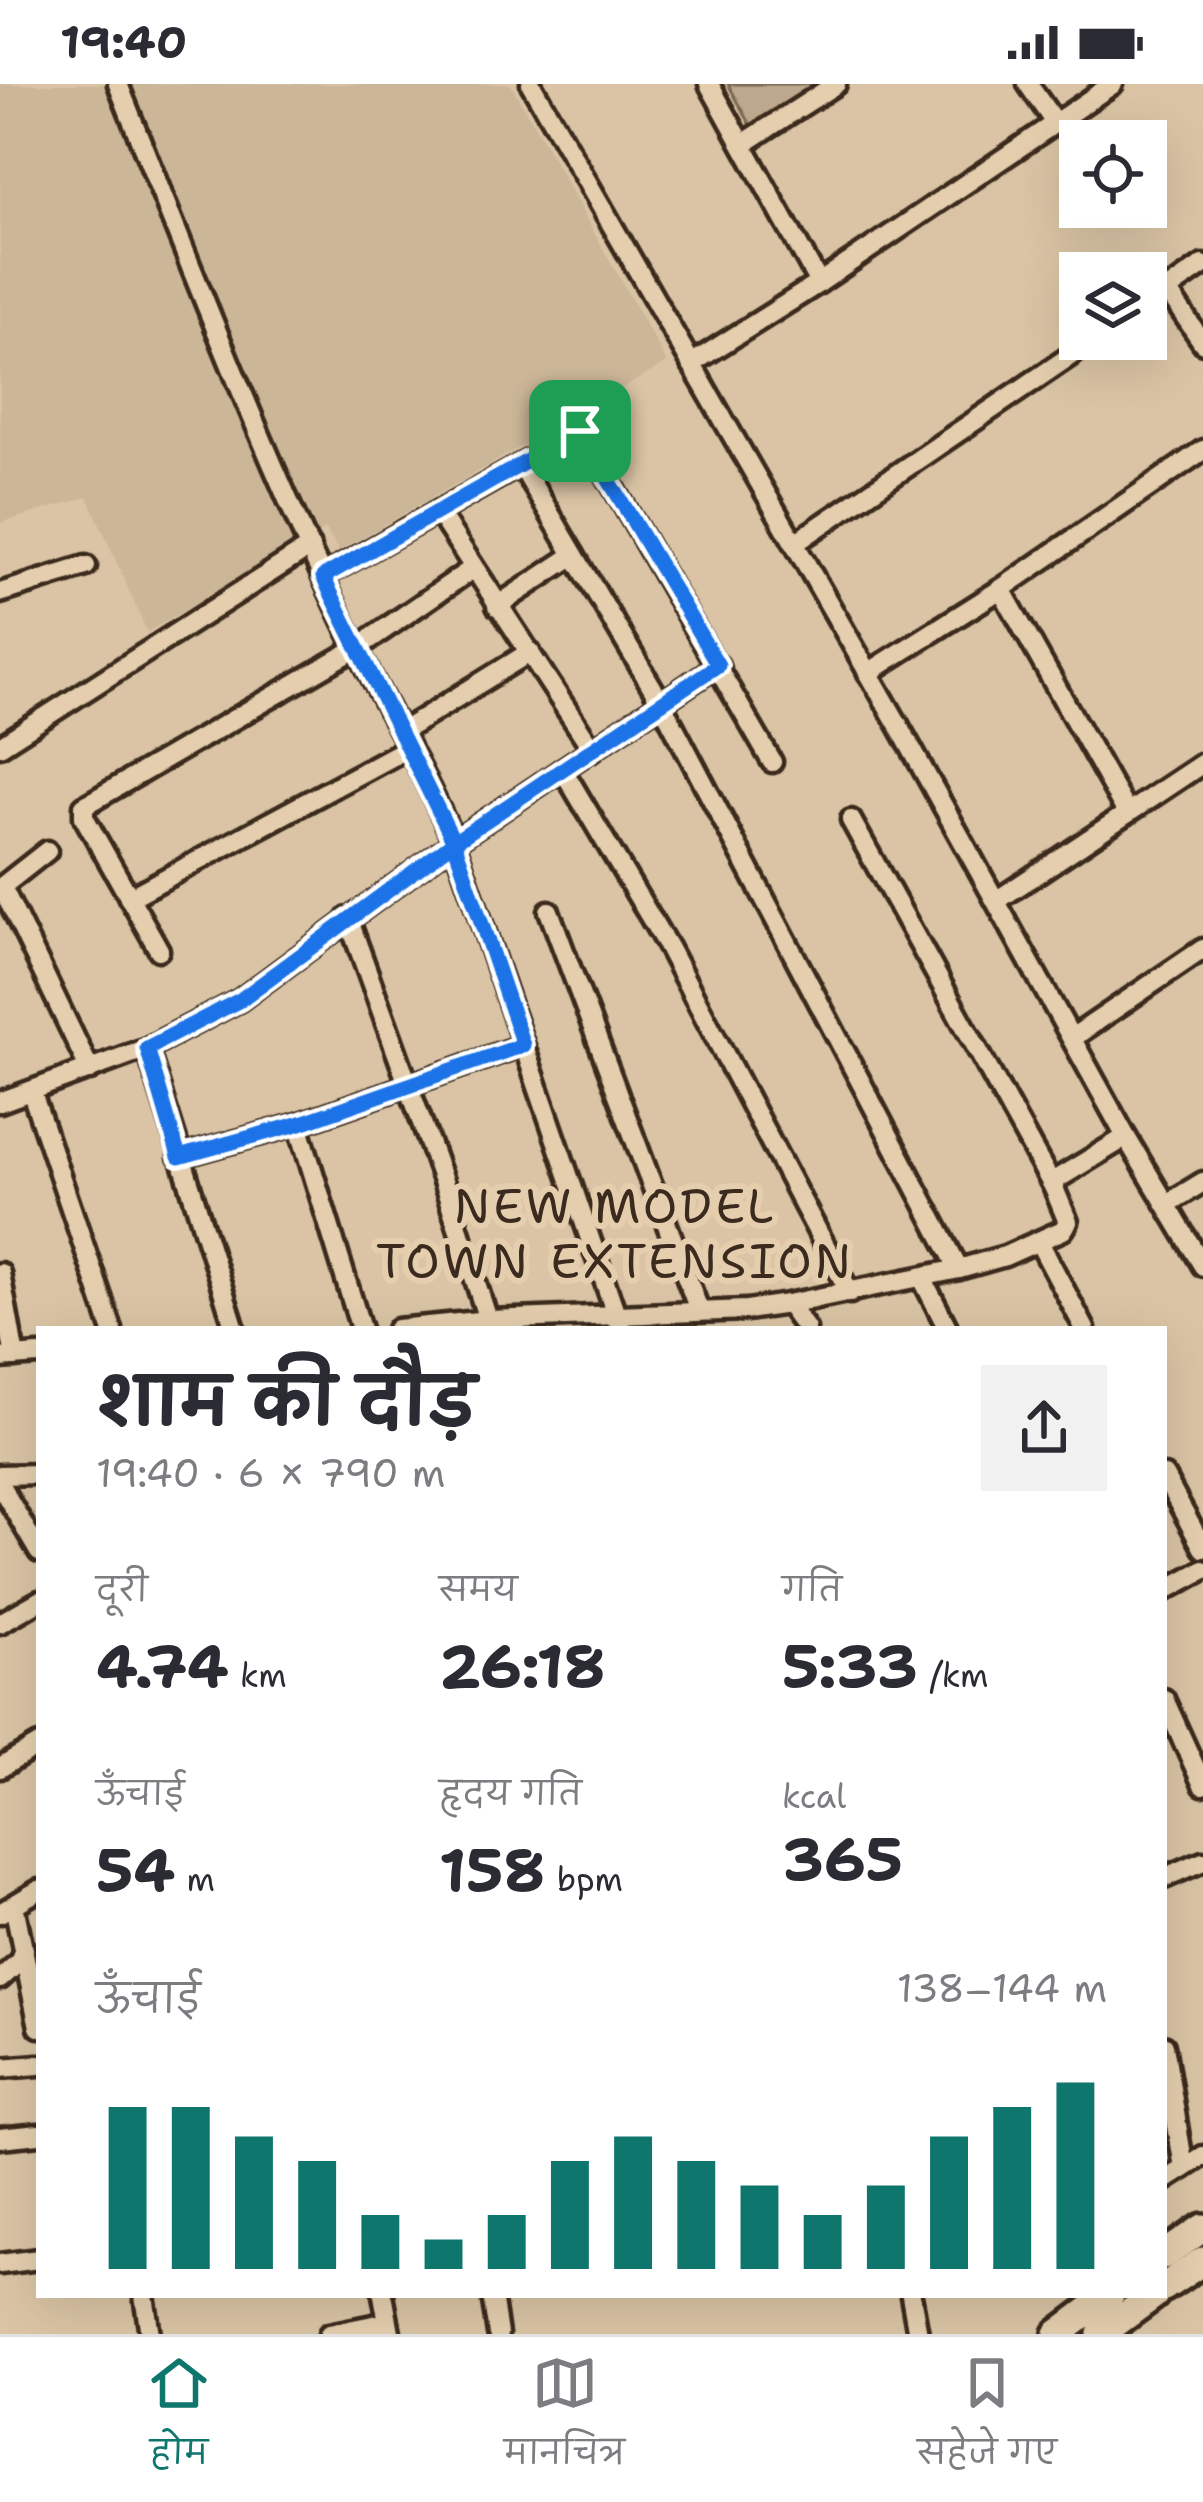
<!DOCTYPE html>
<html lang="hi">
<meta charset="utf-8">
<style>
:root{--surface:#fff;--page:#f2f2f3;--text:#2b2b33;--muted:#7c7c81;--line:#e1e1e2;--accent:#0f766e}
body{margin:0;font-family:"Shantell Sans","Playpen Sans Deva",sans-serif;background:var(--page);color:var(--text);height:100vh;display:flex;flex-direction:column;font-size:45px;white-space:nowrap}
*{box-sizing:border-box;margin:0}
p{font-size:39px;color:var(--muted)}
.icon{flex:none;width:66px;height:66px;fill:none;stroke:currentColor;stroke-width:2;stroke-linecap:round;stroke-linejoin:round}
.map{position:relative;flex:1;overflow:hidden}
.drawer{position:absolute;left:36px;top:1242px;width:1131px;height:972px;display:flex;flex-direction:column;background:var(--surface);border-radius:0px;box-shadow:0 12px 48px #0002}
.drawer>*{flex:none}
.buttons{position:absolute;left:1059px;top:36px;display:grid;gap:24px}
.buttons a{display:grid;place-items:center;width:108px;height:108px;border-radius:0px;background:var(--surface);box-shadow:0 12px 48px #0002;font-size:60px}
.pin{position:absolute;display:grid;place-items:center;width:102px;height:102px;color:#fff;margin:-51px;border-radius:24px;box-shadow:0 6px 18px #0006}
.round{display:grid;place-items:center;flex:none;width:126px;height:126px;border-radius:0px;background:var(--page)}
.overview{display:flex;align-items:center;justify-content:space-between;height:204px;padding:0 60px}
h1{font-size:66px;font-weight:700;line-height:90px}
.stats{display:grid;grid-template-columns:repeat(3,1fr);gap:18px;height:204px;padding:12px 60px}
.stats div{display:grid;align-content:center}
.stats b{font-size:60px;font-weight:700}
.stats small{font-size:33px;font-weight:400}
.stats p{font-size:33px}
.chart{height:336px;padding:24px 60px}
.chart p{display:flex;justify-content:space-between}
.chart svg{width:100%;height:216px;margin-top:12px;stroke:var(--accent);stroke-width:6}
.status{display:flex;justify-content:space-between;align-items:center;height:84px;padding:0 60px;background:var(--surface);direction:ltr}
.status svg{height:33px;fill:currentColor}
.tab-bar{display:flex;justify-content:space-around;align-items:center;height:168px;border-top:3px solid var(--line);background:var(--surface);font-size:33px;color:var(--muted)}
.tab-bar a{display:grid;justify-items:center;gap:6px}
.tab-bar .selected{color:var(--accent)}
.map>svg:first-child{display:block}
.built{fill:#cbb698}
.green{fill:#bca88c;stroke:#7c6955;stroke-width:3}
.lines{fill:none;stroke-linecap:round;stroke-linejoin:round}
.minor-casing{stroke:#3b2a1e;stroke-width:27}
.secondary-casing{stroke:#3b2a1e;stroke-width:36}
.minor{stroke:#e4ceae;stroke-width:18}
.secondary{stroke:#e4ceae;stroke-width:27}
.route-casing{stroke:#fff;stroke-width:24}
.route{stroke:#1a73e8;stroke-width:15}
.labels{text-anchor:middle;stroke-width:12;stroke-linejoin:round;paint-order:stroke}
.neighbourhood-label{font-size:48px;letter-spacing:3px;fill:#3b2a1e;stroke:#e4ceae}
</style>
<div class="status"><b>19:40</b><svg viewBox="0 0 49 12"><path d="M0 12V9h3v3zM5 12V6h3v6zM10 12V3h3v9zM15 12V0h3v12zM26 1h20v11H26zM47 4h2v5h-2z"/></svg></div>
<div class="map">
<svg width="1203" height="2250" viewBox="0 0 1203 2250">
<rect width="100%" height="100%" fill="#dac4a5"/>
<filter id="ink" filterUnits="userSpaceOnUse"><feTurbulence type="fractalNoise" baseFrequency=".00833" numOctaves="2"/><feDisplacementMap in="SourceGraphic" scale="24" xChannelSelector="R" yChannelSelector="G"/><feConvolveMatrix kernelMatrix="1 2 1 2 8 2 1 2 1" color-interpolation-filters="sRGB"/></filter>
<g filter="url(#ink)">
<polygon class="built" points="0,0 511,0 667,279 339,467 325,445 147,548 88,413 0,439"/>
<polygon class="green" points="728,0 817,0 752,43"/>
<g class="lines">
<defs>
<g id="minor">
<path d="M 118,0 C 189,178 258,357 340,530 C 376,607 421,680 454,758 L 621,1245"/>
<polyline points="531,0 899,642 1126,1053 1203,1182"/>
<polyline points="709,0 819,199"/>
<polyline points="1028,0 1055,39"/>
<polyline points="743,60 836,0"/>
<polyline points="1167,206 1203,259"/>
<polyline points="1146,221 1203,181"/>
<polyline points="691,280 819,199 1113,0"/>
<polyline points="521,381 662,620 959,1185"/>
<polyline points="438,428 593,666"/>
<polyline points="795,459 1095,255"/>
<polyline points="324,492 581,347 772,678"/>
<polyline points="1001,505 1127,729"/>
<polyline points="0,509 86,482"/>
<polyline points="497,522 574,471"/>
<polyline points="868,589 1001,505 1203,366"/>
<polyline points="401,648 530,568"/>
<polyline points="0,662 310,463"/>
<polyline points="563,686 668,863 850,1209"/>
<polyline points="851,736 1054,1104"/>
<polyline points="2,803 90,986"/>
<polyline points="0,804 47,767"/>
<polyline points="129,814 409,663"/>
<polyline points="996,817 1203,679"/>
<polyline points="549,827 699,1226"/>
<polyline points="348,834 443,1097 491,1245"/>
<polyline points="159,866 84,733 84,722 357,564 472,485"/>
<polyline points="1072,954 1203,865"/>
<polyline points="147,964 235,1245"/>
<polyline points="32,1009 112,1245"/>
<polyline points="0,1018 147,964 240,916 454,758 718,581"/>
<polyline points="298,1040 361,1245"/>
<polyline points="179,1073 298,1040 523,961"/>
<polyline points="1167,1120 1203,1098"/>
<polyline points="1039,1158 1085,1245"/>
<polyline points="0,1189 15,1273"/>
<polyline points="922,1194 948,1245"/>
<polyline points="788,1220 806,1245"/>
<polyline points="397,1245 489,1236 747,1226 788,1220 959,1185 1005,1172 1063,1146 1068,1138 1054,1104 1057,1095 1126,1053"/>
<polyline points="0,1274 39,1271"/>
<polyline points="0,1391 39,1390"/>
<polyline points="1164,1392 1203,1464"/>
<polyline points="0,1401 39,1468"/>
<polyline points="1164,1507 1203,1486"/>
<polyline points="0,1539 39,1517"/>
<polyline points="1164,1615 1203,1701"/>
<polyline points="0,1684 39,1661"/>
<polyline points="1164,1794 1203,1777"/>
<polyline points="14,1821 39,1943"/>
<polyline points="0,1829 39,1806"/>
<polyline points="0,1895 19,1878 24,1865"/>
<polyline points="1164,1961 1184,2084"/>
<polyline points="0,1984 39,1981"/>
<polyline points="0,2054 39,2050"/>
<polyline points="1164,2097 1203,2072"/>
<polyline points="0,2180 39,2175"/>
<polyline points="144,2211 150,2250"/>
<polyline points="383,2211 390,2248"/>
<polyline points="492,2211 498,2250"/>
<polyline points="911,2211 918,2250"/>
<polyline points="329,2250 388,2238"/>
</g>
<g id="secondary">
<polyline points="1164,2171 1203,2144"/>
<polyline points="1164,2203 1203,2177"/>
<polyline points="1058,2250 1110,2211"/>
<polyline points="1101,2250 1154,2211"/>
</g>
</defs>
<use href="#minor" class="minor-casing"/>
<use href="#secondary" class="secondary-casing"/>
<use href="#minor" class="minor"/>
<use href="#secondary" class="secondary"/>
</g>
</g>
<g class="lines" filter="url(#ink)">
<defs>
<polyline id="route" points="580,347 323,493 454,758 240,916 147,964 179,1073 298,1040 523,961 454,758 718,581 580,347"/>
</defs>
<use href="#route" class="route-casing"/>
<use href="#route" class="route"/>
</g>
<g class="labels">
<g class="neighbourhood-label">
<text x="615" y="1139">NEW MODEL<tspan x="615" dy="55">TOWN EXTENSION</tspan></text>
</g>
</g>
</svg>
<div class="buttons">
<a><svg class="icon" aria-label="locate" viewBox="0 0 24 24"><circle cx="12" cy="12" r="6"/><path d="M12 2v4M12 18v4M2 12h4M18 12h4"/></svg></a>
<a><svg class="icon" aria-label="layers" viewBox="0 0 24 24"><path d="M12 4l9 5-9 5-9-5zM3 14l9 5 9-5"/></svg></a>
</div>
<div class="pin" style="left:580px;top:347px;background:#1e9e55"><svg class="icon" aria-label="arrive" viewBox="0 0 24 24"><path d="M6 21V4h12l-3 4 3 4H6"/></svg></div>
<section class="drawer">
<div class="overview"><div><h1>शाम की दौड़</h1><p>19:40 · 6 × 790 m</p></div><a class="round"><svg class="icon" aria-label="share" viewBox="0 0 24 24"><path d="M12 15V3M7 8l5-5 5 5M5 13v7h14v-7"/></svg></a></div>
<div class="stats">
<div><p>दूरी</p><b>4.74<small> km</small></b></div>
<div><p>समय</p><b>26:18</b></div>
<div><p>गति</p><b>5:33<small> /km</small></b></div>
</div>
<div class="stats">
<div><p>ऊँचाई</p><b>54<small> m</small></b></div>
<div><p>हृदय गति</p><b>158<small> bpm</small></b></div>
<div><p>kcal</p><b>365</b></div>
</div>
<div class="chart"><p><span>ऊँचाई</span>138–144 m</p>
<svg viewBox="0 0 160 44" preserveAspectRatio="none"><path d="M5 44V11M15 44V11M25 44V17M35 44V22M45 44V33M55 44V38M65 44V33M75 44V22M85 44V17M95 44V22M105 44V27M115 44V33M125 44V27M135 44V17M145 44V11M155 44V6"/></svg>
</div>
</section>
</div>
<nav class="tab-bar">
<a class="selected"><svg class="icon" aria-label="home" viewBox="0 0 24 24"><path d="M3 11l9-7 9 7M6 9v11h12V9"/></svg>होम</a>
<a><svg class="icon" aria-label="map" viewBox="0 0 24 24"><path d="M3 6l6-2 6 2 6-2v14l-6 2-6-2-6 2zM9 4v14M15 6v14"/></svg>मानचित्र</a>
<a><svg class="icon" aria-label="saved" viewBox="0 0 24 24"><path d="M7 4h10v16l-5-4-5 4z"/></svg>सहेजे गए</a>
</nav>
